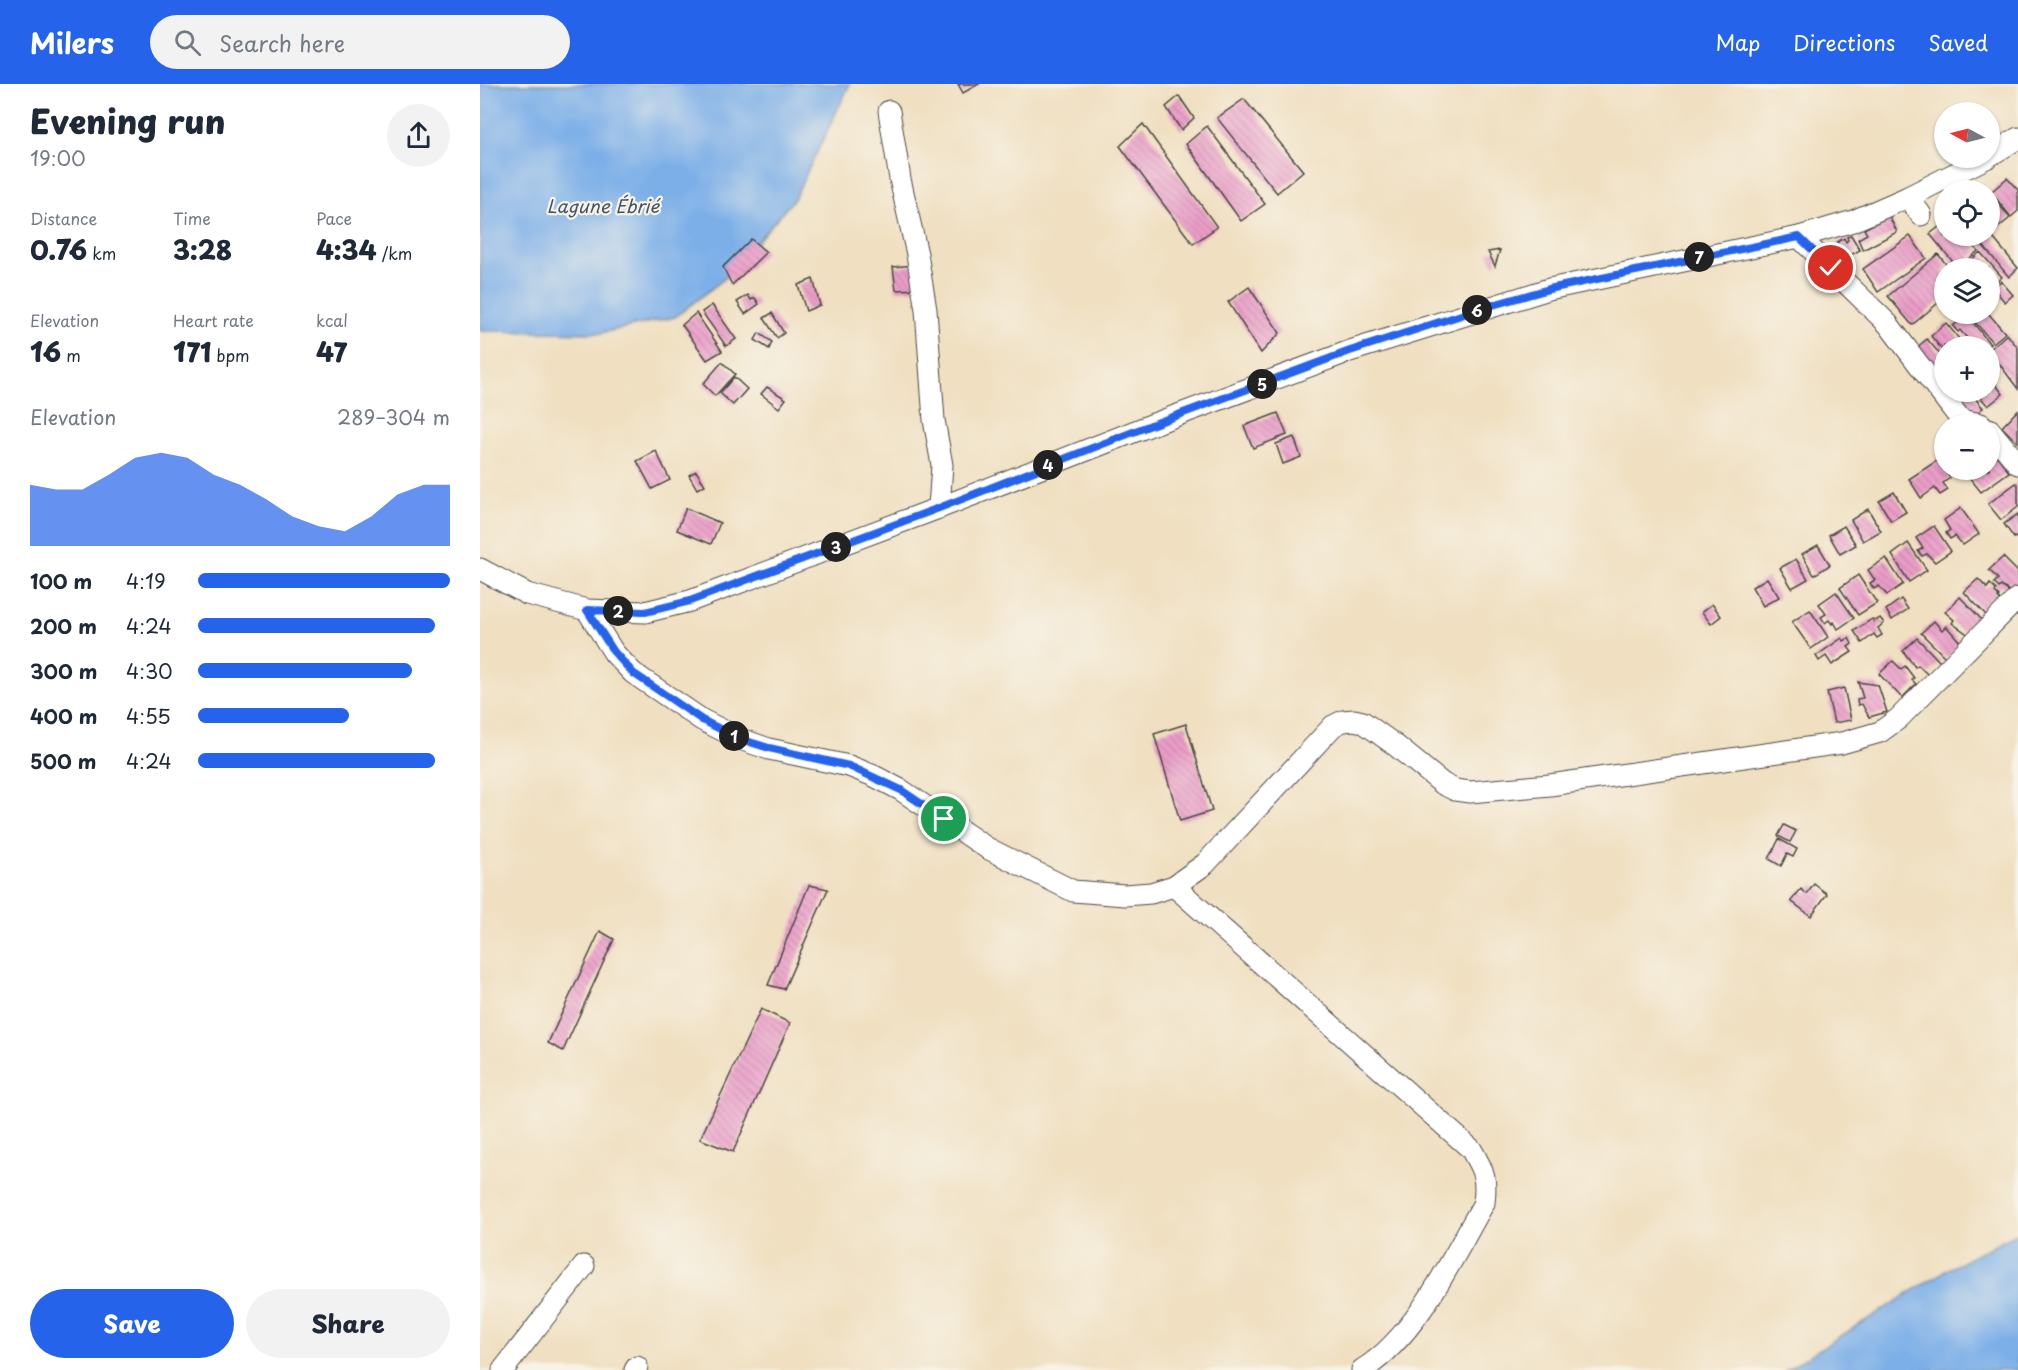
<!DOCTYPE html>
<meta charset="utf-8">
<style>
:root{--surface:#fff;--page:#f2f2f3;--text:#1f2937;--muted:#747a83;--accent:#2563eb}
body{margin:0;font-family:"Playpen Sans",sans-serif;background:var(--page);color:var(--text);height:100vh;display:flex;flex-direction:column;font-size:22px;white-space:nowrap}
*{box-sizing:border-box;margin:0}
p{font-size:20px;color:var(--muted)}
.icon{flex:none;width:33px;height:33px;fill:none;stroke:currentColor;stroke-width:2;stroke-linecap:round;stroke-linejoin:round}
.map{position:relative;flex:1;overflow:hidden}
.drawer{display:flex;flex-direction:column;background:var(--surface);width:480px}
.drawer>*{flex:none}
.needle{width:39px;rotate:277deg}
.tools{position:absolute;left:1454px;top:18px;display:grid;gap:12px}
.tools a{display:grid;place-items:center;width:66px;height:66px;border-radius:50%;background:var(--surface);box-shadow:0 2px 4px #0004;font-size:30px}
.pin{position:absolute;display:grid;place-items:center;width:51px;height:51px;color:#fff;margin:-26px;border:3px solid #fff;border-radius:50%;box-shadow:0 2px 6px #0007}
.km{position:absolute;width:30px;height:30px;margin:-15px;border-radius:50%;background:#222;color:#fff;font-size:16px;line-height:30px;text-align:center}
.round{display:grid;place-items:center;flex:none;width:63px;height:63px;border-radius:32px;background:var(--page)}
.headline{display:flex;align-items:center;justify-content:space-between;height:102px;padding:0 30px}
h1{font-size:33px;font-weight:800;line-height:45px}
.figures{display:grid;grid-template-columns:repeat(3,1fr);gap:9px;height:102px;padding:6px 30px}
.figures div{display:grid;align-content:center}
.figures b{font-size:26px;font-weight:800}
.figures small{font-size:16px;font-weight:400}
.figures p{font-size:16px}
.chart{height:168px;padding:12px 30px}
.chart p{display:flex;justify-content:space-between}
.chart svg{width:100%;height:108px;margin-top:6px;fill:var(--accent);opacity:.7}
.primary-button{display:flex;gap:12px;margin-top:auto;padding:12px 30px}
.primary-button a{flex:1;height:69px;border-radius:36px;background:var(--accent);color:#fff;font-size:24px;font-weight:800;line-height:69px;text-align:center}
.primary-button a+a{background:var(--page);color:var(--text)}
ul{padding:0 30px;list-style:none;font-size:20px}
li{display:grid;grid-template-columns:96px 72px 1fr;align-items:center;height:45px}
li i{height:15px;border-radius:8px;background:var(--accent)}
header{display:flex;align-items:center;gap:36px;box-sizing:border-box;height:84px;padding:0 30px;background:var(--accent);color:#fff}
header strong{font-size:28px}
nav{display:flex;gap:33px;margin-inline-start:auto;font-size:21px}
.search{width:420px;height:54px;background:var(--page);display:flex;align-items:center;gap:15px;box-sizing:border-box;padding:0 21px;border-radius:33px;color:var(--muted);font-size:22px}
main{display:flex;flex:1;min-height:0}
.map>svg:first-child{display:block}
.water{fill:#7bafe8;stroke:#536d8a;stroke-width:1.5}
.building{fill:url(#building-back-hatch)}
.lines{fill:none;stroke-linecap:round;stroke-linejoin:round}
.minor-casing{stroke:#494641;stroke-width:23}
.minor{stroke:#fff;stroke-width:21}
.route-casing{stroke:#fff;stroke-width:12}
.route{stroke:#2563eb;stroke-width:8}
.labels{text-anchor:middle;stroke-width:4.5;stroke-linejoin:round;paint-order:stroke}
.water-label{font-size:18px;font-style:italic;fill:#435364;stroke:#f7f3e8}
</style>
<header>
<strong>Milers</strong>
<div class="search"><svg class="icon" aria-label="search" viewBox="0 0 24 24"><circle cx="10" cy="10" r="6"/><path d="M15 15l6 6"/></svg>Search here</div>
<nav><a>Map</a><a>Directions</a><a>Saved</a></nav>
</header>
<main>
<section class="drawer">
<div class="headline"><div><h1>Evening run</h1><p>19:00</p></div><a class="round"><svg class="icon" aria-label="share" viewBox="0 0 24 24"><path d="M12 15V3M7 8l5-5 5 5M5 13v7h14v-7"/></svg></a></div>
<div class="figures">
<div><p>Distance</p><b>0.76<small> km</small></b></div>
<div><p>Time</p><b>3:28</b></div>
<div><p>Pace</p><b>4:34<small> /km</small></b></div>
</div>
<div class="figures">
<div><p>Elevation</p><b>16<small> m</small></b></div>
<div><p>Heart rate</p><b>171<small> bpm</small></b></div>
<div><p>kcal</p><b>47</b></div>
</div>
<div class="chart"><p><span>Elevation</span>289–304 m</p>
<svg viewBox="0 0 160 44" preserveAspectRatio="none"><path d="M0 44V19L10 21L20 21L30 15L40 8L50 6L60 8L70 15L80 19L90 25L100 32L110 36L120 38L130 32L140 23L150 19L160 19V44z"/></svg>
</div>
<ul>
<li><b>100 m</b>4:19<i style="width:100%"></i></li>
<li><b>200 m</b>4:24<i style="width:94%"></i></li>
<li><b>300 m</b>4:30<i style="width:85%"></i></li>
<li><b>400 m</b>4:55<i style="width:60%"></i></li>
<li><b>500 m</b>4:24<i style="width:94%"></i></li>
</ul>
<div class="primary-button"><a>Save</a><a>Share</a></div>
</section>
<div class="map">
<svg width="1538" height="1286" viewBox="0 0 1538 1286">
<defs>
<pattern id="building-back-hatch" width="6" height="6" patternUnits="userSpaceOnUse" patternTransform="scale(1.5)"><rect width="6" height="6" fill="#ec9ec9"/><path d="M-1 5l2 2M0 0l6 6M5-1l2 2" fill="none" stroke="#bf81a3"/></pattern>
</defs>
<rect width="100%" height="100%" fill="#f7f3e8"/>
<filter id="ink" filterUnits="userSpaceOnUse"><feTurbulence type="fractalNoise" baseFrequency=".0167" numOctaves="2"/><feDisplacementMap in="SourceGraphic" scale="12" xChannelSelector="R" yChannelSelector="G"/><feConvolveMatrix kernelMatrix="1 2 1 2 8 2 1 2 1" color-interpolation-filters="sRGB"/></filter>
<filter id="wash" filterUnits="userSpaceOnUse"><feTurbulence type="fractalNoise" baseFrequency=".008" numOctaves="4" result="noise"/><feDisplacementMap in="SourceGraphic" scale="24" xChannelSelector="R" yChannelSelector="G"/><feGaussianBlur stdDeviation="1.35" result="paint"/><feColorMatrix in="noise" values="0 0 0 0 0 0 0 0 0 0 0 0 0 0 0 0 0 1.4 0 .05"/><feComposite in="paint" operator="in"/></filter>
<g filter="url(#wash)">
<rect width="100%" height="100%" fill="#f0dfc0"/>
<g class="water">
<polygon points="0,0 370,0 314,115 244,195 195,233 121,249 0,247"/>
<polygon points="1538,1149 1538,1286 1306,1286 1465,1187"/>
</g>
<g id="blocks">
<g class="building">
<polygon points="478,0 499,0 483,9"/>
<polygon points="699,12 714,34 701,46 686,23"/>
<polygon points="764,15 823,87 797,109 737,34"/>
<polygon points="663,40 737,143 713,160 640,62"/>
<polygon points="727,42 785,120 761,137 706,60"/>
<polygon points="1527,94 1538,106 1538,127 1531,133 1511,108"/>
<polygon points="1509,108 1530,134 1514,147 1509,141"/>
<polygon points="1409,132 1417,148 1383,166 1378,155 1387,150 1384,145"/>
<polygon points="1464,139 1464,152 1485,152 1498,167 1478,184 1450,150"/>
<polygon points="1509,149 1538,184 1529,193 1495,152 1509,152"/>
<polygon points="1371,151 1380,166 1365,174 1357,158 1364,154 1366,158 1368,156 1367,153"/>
<polygon points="1430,152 1446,174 1398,208 1383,185"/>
<polygon points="271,155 286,168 252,201 243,183"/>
<polygon points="1020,166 1015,182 1008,168"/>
<polygon points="1500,168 1522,193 1511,203 1509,200 1509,184 1496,184 1490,177"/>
<polygon points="1458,170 1469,184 1464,184 1464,214 1432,241 1408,212"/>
<polygon points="434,181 438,205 416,206 413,183"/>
<polygon points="333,195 340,221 326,227 318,201"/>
<polygon points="1521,197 1533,211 1525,218 1513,204"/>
<polygon points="769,203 800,249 781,269 748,218"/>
<polygon points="268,211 271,216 275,214 279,220 265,230 257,218"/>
<polygon points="232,221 256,255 246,262 222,228"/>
<polygon points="216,229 242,267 227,276 202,241"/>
<polygon points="292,229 304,249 297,254 284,234"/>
<polygon points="1488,230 1509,230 1525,249 1513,259"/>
<polygon points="1487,231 1510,260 1507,262 1494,262 1480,246 1478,248 1473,242"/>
<polygon points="1466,239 1485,262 1464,262 1464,268 1451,252"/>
<polygon points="279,249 292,258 289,265 275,256"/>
<polygon points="1527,250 1538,264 1538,305 1509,266"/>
<polygon points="1447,255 1464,275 1464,298 1436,264"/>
<polygon points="242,278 255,290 235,312 223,300"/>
<polygon points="1509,292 1523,310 1508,322 1496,308 1509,308"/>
<polygon points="254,293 267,305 253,321 240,309"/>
<polygon points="287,303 306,315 299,324 281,310"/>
<polygon points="1472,308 1490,308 1503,324 1492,333"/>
<polygon points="1538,326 1538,359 1522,343"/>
<polygon points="798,329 807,351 773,364 764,342"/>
<polygon points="814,353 821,373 803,380 796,360"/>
<polygon points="176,367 190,396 172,405 157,377"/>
<polygon points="1517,372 1529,388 1501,408 1489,393 1499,386 1509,386 1509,378"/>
<polygon points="1458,376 1470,394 1463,399 1468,406 1460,411 1455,404 1441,414 1429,395"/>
<polygon points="216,387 225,401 217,405 209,391"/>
<polygon points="1536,399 1538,401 1538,423 1521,436 1508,420"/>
<polygon points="1414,408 1426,428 1411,437 1399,417"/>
<polygon points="206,424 240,439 231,460 197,446"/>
<polygon points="1481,424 1499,450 1483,461 1475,452 1470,455 1466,449 1470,446 1464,436"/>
<polygon points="1388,425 1401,447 1383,457 1371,436"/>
<polygon points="1538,430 1538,452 1534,454 1524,440"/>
<polygon points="1364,442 1376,461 1360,470 1349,451"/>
<polygon points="1454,442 1471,467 1455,478 1447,470 1442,472 1438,467 1443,464 1436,454"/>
<polygon points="1428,459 1447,486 1429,498 1412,471"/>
<polygon points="1338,461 1350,481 1334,491 1322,470"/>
<polygon points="1523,473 1538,488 1538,504 1532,509 1521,502 1519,504 1514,499 1518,495 1509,486"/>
<polygon points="1406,474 1423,500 1407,511 1399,502 1394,505 1390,499 1395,496 1388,486"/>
<polygon points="1316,475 1328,495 1312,504 1300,484"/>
<polygon points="1378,491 1397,519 1378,531 1360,504"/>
<polygon points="1287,494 1299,513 1283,522 1272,503"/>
<polygon points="1498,495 1507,504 1510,500 1516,506 1515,508 1519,512 1518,514 1523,519 1508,533 1484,508"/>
<polygon points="1356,508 1374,534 1358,545 1354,538 1352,540 1349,536 1345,539 1341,533 1346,530 1339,520"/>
<polygon points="1480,513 1503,537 1489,551 1472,539 1474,536 1465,528"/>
<polygon points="1421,515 1428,525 1412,536 1406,526"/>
<polygon points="1232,520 1241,532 1231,540 1222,528"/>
<polygon points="1330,526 1348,553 1331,565 1312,538"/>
<polygon points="1400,534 1404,539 1398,544 1402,551 1397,554 1394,550 1382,559 1374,547 1392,535 1394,538"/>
<polygon points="1454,537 1462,546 1466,542 1481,559 1466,574 1441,549"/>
<polygon points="1362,554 1364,557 1369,554 1372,560 1368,563 1372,568 1352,581 1346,572 1339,577 1336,572"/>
<polygon points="1437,554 1460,578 1448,591 1438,581 1435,583 1423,567"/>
<polygon points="1413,577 1421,585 1425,582 1434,594 1432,596 1436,600 1422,614 1399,590"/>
<polygon points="1378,598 1398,601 1407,628 1389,633 1382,620 1378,621 1377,615 1383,614"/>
<polygon points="1364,604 1371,636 1354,639 1347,608"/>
<polygon points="706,640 732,727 700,737 674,650"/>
<polygon points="1304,741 1316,747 1310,758 1298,752"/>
<polygon points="1299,755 1317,765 1313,773 1307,770 1301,782 1289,775"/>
<polygon points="1334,800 1347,810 1331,832 1311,817 1321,805 1327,810"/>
<polygon points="329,801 348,805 304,905 288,901"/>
<polygon points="120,847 134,855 83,967 68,959"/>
<polygon points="281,925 310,939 253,1068 220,1055"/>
</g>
</g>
</g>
<g filter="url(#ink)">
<use href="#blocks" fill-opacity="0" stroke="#494641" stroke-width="1.5"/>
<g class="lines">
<defs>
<g id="minor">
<polyline points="409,27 420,95 437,170 446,226 454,336 462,381 459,424"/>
<polyline points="1509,72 1538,54"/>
<polyline points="1428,113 1441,131"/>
<polyline points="1319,153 1408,240 1481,336 1501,340"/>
<polyline points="1509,345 1538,380"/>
<polyline points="0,485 47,510 107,526 165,528 210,517 459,424 671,341 870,267 1069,205 1319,153 1373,137 1428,113 1506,74"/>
<polyline points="107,526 134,569 153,589 222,636 260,655 289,665 369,682 394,692 421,706 507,764 593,807 645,811 671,809 694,802 725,780 853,642 863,637 874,636 883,638 915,661 963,700 975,706 990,708 1070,701 1362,659 1400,648 1418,635 1538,514"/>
<path d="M 694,802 L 991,1065 C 1004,1088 1007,1093 1004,1119 C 972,1174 937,1252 882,1286"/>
<polyline points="23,1286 104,1182"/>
<polyline points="155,1286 157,1283"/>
</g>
</defs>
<use href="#minor" class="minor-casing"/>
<use href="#minor" class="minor"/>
</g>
</g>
<g class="lines" filter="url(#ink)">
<defs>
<polyline id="route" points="464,735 421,706 369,682 289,664 260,655 222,636 153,589 134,568 107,526 165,528 210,517 459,424 671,341 870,267 1009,222 1069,205 1319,153 1351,184"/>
</defs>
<use href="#route" class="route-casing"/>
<use href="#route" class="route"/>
</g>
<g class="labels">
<g class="water-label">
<text x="123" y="129">Lagune Ébrié</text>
</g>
</g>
</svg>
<div class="tools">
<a><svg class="needle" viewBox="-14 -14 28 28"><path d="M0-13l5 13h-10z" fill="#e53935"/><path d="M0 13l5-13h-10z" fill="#747a83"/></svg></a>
<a><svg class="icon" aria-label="locate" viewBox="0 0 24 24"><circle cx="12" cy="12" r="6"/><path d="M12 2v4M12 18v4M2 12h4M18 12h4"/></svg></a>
<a><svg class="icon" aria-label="layers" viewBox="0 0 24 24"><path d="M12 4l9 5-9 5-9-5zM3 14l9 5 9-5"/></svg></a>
<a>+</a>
<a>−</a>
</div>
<div class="pin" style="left:464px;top:735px;background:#1e9e55"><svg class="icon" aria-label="arrive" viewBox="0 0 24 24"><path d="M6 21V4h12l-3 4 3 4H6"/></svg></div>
<div class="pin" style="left:1351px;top:184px;background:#d93025"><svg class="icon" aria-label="check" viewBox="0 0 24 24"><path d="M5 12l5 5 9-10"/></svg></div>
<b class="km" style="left:254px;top:652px">1</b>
<b class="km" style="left:138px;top:527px">2</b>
<b class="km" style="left:356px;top:463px">3</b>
<b class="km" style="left:568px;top:381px">4</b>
<b class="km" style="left:782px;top:300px">5</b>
<b class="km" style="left:997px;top:226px">6</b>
<b class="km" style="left:1219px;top:173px">7</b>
</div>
</main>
